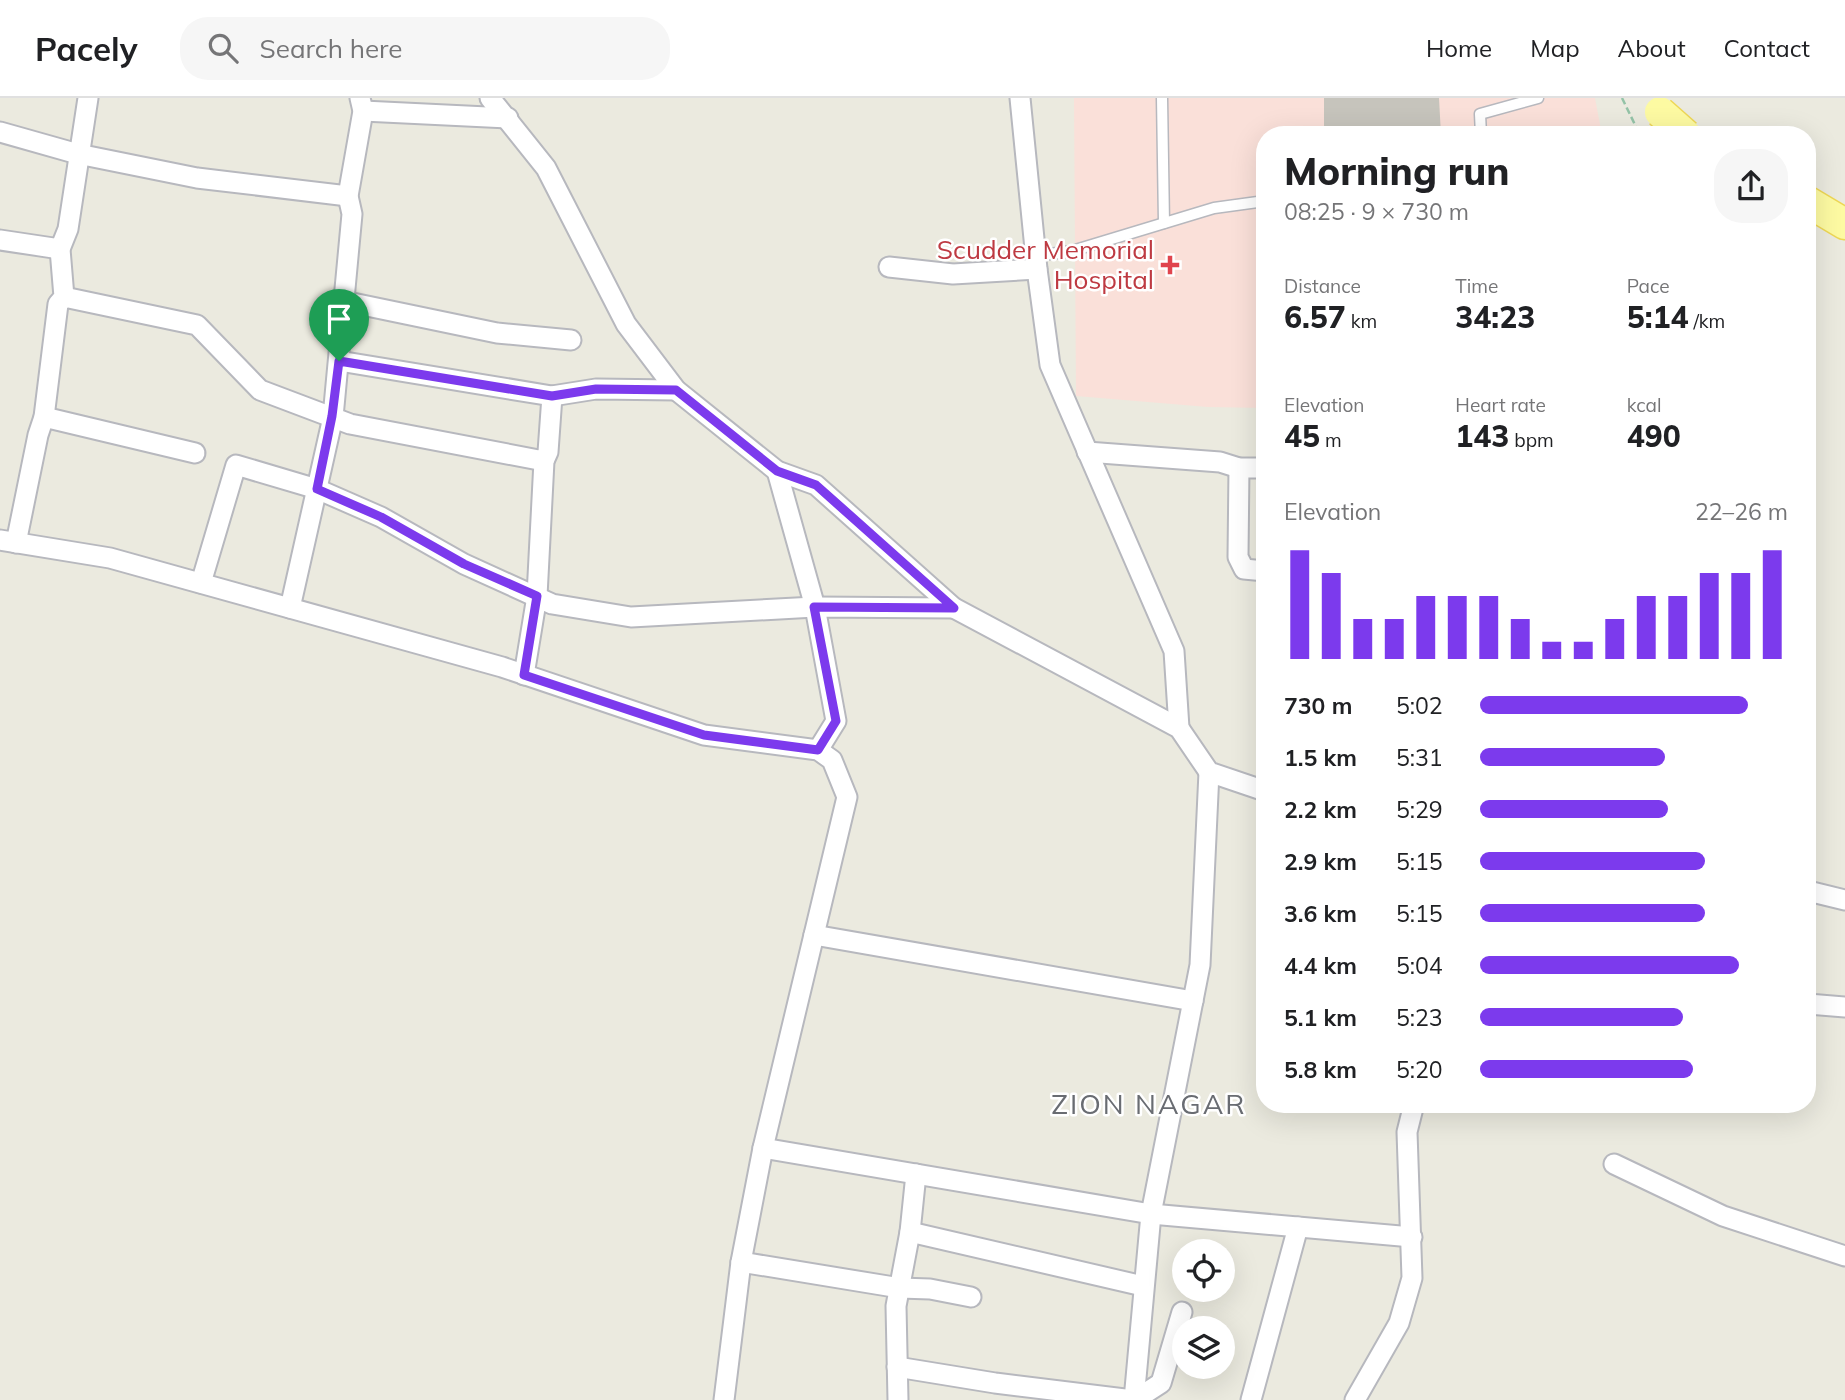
<!DOCTYPE html>
<meta charset="utf-8">
<style>
:root{--surface:#fff;--page:#f6f6f6;--text:#202124;--muted:#757577;--line:#e0e0e0;--accent:#7c3aed}
body{margin:0;font-family:Mulish,sans-serif;background:var(--page);color:var(--text);height:100vh;display:flex;flex-direction:column;font-size:26px;white-space:nowrap}
*{box-sizing:border-box;margin:0}
p{font-size:23px;color:var(--muted)}
.icon{flex:none;width:38px;height:38px;fill:none;stroke:currentColor;stroke-width:2;stroke-linecap:round;stroke-linejoin:round}
.map{position:relative;flex:1;overflow:hidden}
.drawer{position:absolute;left:1256px;top:28px;width:560px;height:987px;display:flex;flex-direction:column;background:var(--surface);border-radius:28px;box-shadow:0 7px 28px #0002}
.drawer>*{flex:none}
.fabs{position:absolute;left:1172px;top:1141px;display:grid;gap:14px}
.fabs a{display:grid;place-items:center;width:63px;height:63px;border-radius:50%;background:var(--surface);box-shadow:0 7px 28px #0002;font-size:35px}
.pin{position:absolute;display:grid;place-items:center;width:60px;height:60px;color:#fff;margin:-72px -30px;border-radius:50% 50% 50% 0;rotate:-45deg;box-shadow:0 0 7px #0007}
.pin .icon{rotate:45deg}
.round{display:grid;place-items:center;flex:none;width:74px;height:74px;border-radius:28px;background:var(--page)}
.summary{display:flex;align-items:center;justify-content:space-between;height:119px;padding:0 28px}
h1{font-size:38px;font-weight:800;line-height:52px}
.stats{display:grid;grid-template-columns:repeat(3,1fr);gap:10px;height:119px;padding:7px 28px}
.stats div{display:grid;align-content:center}
.stats b{font-size:30px;font-weight:800}
.stats small{font-size:19px;font-weight:400}
.stats p{font-size:19px}
.chart{height:196px;padding:14px 28px}
.chart p{display:flex;justify-content:space-between}
.chart svg{width:100%;height:126px;margin-top:7px;stroke:var(--accent);stroke-width:6}
ul{padding:0 28px;list-style:none;font-size:23px}
li{display:grid;grid-template-columns:112px 84px 1fr;align-items:center;height:52px}
li i{height:18px;border-radius:9px;background:var(--accent)}
header{display:flex;align-items:center;gap:42px;box-sizing:border-box;height:98px;padding:0 35px;background:var(--surface);border-bottom:2px solid var(--line)}
header strong{font-size:33px}
nav{display:flex;gap:38px;margin-inline-start:auto;font-size:24px}
.search{width:490px;height:63px;background:var(--page);display:flex;align-items:center;gap:18px;box-sizing:border-box;padding:0 24px;border-radius:28px;color:var(--muted);font-size:26px}
.map>svg:first-child{display:block}
.medical{fill:#fae0d9}
.building{fill:#c6c4bc}
.lines{fill:none;stroke-linecap:round;stroke-linejoin:round}
.service-casing{stroke:#b7b8be;stroke-width:13}
.minor-casing{stroke:#b7b8be;stroke-width:23}
.primary-casing{stroke:#eed755;stroke-width:33}
.path{stroke:#94c3a7;stroke-width:2.5;stroke-dasharray:7 3.5;stroke-linecap:butt}
.service{stroke:#fff;stroke-width:10}
.minor{stroke:#fff;stroke-width:19}
.primary{stroke:#fdfaa2;stroke-width:30}
.primary-bridge-casing{stroke:#eed755;stroke-width:33;stroke-linecap:butt}
.primary-bridge{stroke:#fdfaa2;stroke-width:30}
.route-casing{stroke:#fff;stroke-width:14}
.route{stroke:#7c3aed;stroke-width:9}
.health-dot{fill:#e0444e;stroke:#fff;stroke-width:2.5}
.labels{text-anchor:middle;stroke-width:5;stroke-linejoin:round;paint-order:stroke}
.health-label{font-size:26px;fill:#be3a42;stroke:#fff;text-anchor:end}
.neighbourhood-label{font-size:28px;letter-spacing:2px;fill:#696c72;stroke:#fff}
</style>
<header>
<strong>Pacely</strong>
<div class="search"><svg class="icon" aria-label="search" viewBox="0 0 24 24"><circle cx="10" cy="10" r="6"/><path d="M15 15l6 6"/></svg>Search here</div>
<nav><a>Home</a><a>Map</a><a>About</a><a>Contact</a></nav>
</header>
<div class="map">
<svg width="1845" height="1302" viewBox="0 0 1845 1302">
<rect width="100%" height="100%" fill="#ebeadf"/>
<polygon class="medical" points="1074,0 1595,0 1602,37 1265,37 1265,310 1208,309 1076,298"/>
<polygon class="building" points="1324,0 1439,0 1441,37 1360,37 1360,33 1324,33"/>
<g class="lines">
<defs>
<g id="service">
<polyline points="1162,0 1164,125"/>
<polyline points="1481,37 1480,16 1538,0"/>
<polyline points="1035,158 1072,153 1214,110 1265,103"/>
</g>
<g id="minor">
<polyline points="490,0 546,70 626,226 676,292 777,373 816,387 954,510 1179,630 1209,674 1265,693"/>
<polyline points="1020,0 1037,171 1050,267 1174,553 1179,630"/>
<polyline points="363,13 508,20"/>
<polyline points="0,34 78,56 197,80 348,98"/>
<polyline points="0,142 60,151"/>
<polyline points="889,169 953,176 1037,171"/>
<polyline points="64,199 197,227 260,292 350,326 544,363"/>
<polyline points="343,203 497,235 571,242"/>
<polyline points="339,263 552,298 596,291 676,292"/>
<polyline points="44,319 195,355"/>
<polyline points="1087,354 1220,364 1239,370 1265,370"/>
<polyline points="1239,370 1238,459 1244,471 1265,473"/>
<polyline points="777,373 815,509 836,623 818,652"/>
<polyline points="0,442 110,460 502,569 704,637 818,652 832,662 847,699 763,1050 741,1164 724,1302"/>
<polyline points="16,445 38,337 44,319 58,206 64,199 60,151 68,131 88,0"/>
<polyline points="201,485 236,367 317,391 381,419 464,466 552,506 631,519 815,509 954,510"/>
<polyline points="290,510 333,319 352,116 348,98 363,13 360,0"/>
<polyline points="524,577 537,498 544,363 548,354 552,298"/>
<polyline points="1808,793 1845,802"/>
<polyline points="814,837 1193,903"/>
<polyline points="1808,906 1845,909"/>
<polyline points="763,1050 1151,1116 1412,1139"/>
<polyline points="1614,1066 1723,1118 1845,1158"/>
<polyline points="910,1134 1143,1188"/>
<polyline points="741,1164 900,1190 930,1191 971,1199"/>
<polyline points="897,1269 995,1285 1133,1302"/>
<polyline points="898,1302 896,1208 910,1134 916,1076"/>
<polyline points="1134,1302 1151,1116 1200,867 1209,674"/>
<polyline points="1135,1302 1161,1285 1182,1214"/>
<polyline points="1251,1302 1298,1129"/>
<polyline points="1355,1302 1399,1225 1412,1180 1407,1034 1414,1006"/>
</g>
<polyline id="primary" points="1808,104 1845,126"/>
</defs>
<use href="#service" class="service-casing"/>
<use href="#minor" class="minor-casing"/>
<use href="#primary" class="primary-casing"/>
<polyline class="path" points="1622,0 1640,37"/>
<use href="#service" class="service"/>
<use href="#minor" class="minor"/>
<use href="#primary" class="primary"/>
<defs>
<polyline id="primary-bridge" points="1660,14 1686,37"/>
</defs>
<use href="#primary-bridge" class="primary-bridge-casing"/>
<use href="#primary-bridge" class="primary-bridge"/>
</g>
<g class="lines">
<defs>
<polygon id="route" points="339,263 552,298 596,291 676,292 777,373 816,387 954,510 814,509 836,623 818,652 704,637 524,577 537,498 464,466 381,419 317,391 332,318"/>
</defs>
<use href="#route" class="route-casing"/>
<use href="#route" class="route"/>
</g>
<path class="health-dot" d="M1166.5 156.5h7v7h7v7h-7v7h-7v-7h-7v-7h7z"/>
<g class="labels">
<g class="health-label">
<text x="1154" y="161">Scudder Memorial<tspan x="1154" dy="30">Hospital</tspan></text>
</g>
<g class="neighbourhood-label">
<text x="1149" y="1016">ZION NAGAR</text>
</g>
</g>
</svg>
<div class="fabs">
<a><svg class="icon" aria-label="locate" viewBox="0 0 24 24"><circle cx="12" cy="12" r="6"/><path d="M12 2v4M12 18v4M2 12h4M18 12h4"/></svg></a>
<a><svg class="icon" aria-label="layers" viewBox="0 0 24 24"><path d="M12 4l9 5-9 5-9-5zM3 14l9 5 9-5"/></svg></a>
</div>
<div class="pin" style="left:339px;top:263px;background:#1e9e55"><svg class="icon" aria-label="arrive" viewBox="0 0 24 24"><path d="M6 21V4h12l-3 4 3 4H6"/></svg></div>
<section class="drawer">
<div class="summary"><div><h1>Morning run</h1><p>08:25 · 9 × 730 m</p></div><a class="round"><svg class="icon" aria-label="share" viewBox="0 0 24 24"><path d="M12 15V3M7 8l5-5 5 5M5 13v7h14v-7"/></svg></a></div>
<div class="stats">
<div><p>Distance</p><b>6.57<small> km</small></b></div>
<div><p>Time</p><b>34:23</b></div>
<div><p>Pace</p><b>5:14<small> /km</small></b></div>
</div>
<div class="stats">
<div><p>Elevation</p><b>45<small> m</small></b></div>
<div><p>Heart rate</p><b>143<small> bpm</small></b></div>
<div><p>kcal</p><b>490</b></div>
</div>
<div class="chart"><p><span>Elevation</span>22–26 m</p>
<svg viewBox="0 0 160 44" preserveAspectRatio="none"><path d="M5 44V6M15 44V14M25 44V30M35 44V30M45 44V22M55 44V22M65 44V22M75 44V30M85 44V38M95 44V38M105 44V30M115 44V22M125 44V22M135 44V14M145 44V14M155 44V6"/></svg>
</div>
<ul>
<li><b>730 m</b>5:02<i style="width:87%"></i></li>
<li><b>1.5 km</b>5:31<i style="width:60%"></i></li>
<li><b>2.2 km</b>5:29<i style="width:61%"></i></li>
<li><b>2.9 km</b>5:15<i style="width:73%"></i></li>
<li><b>3.6 km</b>5:15<i style="width:73%"></i></li>
<li><b>4.4 km</b>5:04<i style="width:84%"></i></li>
<li><b>5.1 km</b>5:23<i style="width:66%"></i></li>
<li><b>5.8 km</b>5:20<i style="width:69%"></i></li>
</ul>
</section>
</div>
